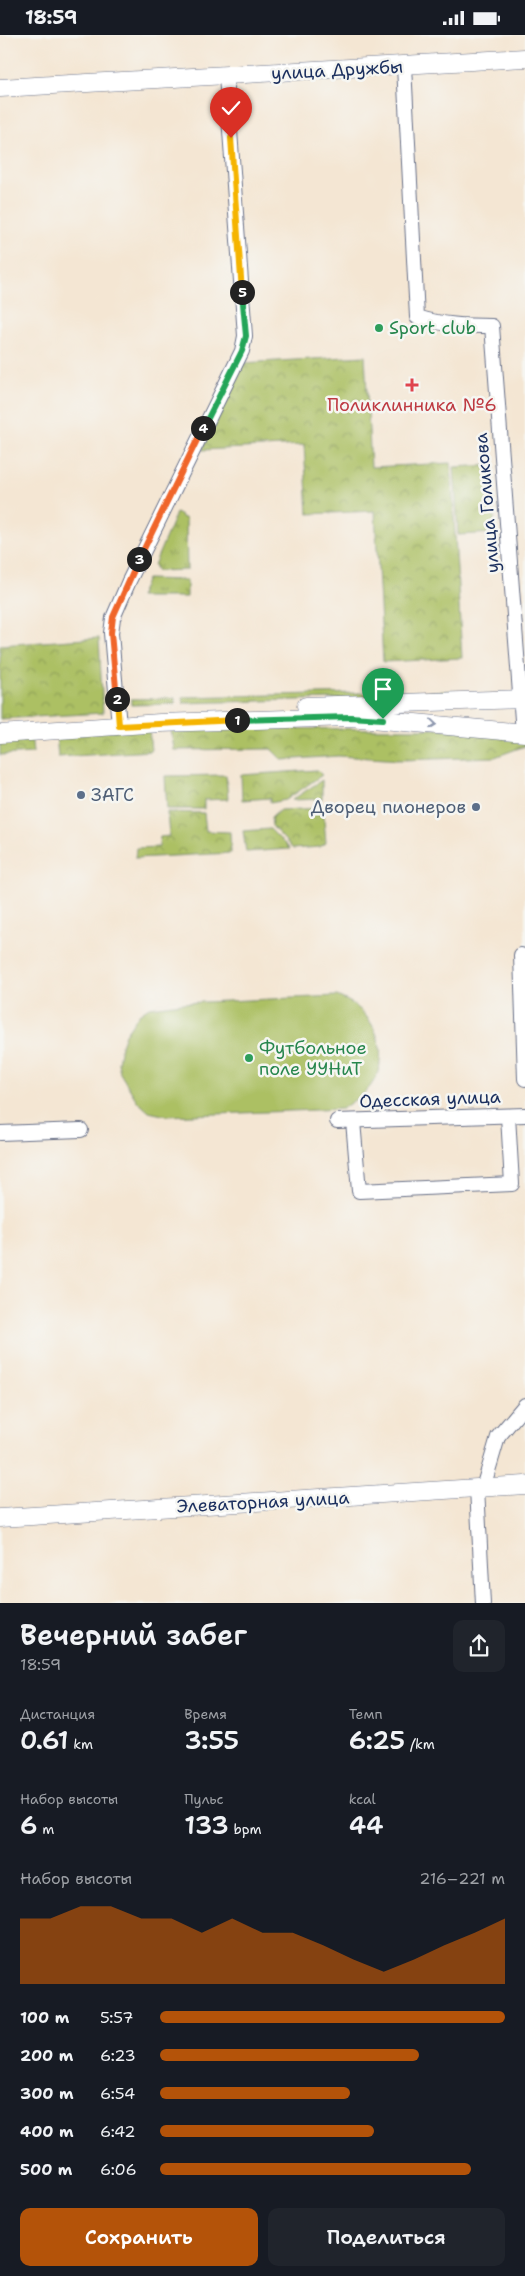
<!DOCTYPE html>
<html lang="ru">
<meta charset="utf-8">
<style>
:root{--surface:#171b24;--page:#20242c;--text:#f1f3f6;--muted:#9ea1a6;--accent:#b45309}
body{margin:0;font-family:"Shantell Sans",sans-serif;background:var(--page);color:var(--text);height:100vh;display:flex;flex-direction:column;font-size:19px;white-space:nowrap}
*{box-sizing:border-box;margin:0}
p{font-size:16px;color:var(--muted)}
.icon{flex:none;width:28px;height:28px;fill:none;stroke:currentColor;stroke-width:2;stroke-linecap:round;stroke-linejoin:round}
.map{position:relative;height:1568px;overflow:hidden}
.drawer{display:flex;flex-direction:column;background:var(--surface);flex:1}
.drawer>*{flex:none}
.pin{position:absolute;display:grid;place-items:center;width:42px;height:42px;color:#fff;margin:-51px -21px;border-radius:50% 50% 50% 0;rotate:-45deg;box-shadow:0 0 5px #0007}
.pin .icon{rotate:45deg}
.km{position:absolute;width:25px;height:25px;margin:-12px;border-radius:50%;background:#222;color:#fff;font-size:14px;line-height:25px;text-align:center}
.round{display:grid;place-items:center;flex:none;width:52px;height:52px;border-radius:10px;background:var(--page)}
.summary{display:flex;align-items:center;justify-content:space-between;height:85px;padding:0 20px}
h1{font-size:28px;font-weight:600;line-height:38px}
.stats{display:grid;grid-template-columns:repeat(3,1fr);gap:8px;height:85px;padding:5px 20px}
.stats div{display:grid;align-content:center}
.stats b{font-size:25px;font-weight:600}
.stats small{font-size:14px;font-weight:400}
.stats p{font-size:14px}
.chart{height:140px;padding:10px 20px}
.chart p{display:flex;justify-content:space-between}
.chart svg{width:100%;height:90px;margin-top:5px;fill:var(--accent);opacity:.7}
.cta{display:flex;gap:10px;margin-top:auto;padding:10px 20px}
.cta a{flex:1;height:58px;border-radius:10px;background:var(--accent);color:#fff;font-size:20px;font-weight:600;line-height:58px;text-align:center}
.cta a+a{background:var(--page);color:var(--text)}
ul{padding:0 20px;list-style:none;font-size:16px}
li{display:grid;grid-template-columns:80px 60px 1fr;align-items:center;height:38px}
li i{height:12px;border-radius:6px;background:var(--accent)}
.status{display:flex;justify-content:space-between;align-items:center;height:35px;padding:0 25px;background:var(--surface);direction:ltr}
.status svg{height:14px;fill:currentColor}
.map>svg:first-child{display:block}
.grass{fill:url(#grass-tufts);stroke:#647861}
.park{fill:url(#park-crowns);stroke:#647861}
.pitch{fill:#acc064;stroke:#647861}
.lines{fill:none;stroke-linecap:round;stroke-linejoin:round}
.minor-casing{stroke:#676f87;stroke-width:16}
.major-casing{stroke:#676f87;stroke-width:19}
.minor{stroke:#fff;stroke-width:14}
.major{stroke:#fff;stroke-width:18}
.oneway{stroke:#8d97ae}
.split-1-casing{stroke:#fff;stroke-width:10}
.split-2-casing{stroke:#fff;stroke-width:10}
.split-3-casing{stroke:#fff;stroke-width:10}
.split-4-casing{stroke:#fff;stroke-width:10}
.split-5-casing{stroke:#fff;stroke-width:10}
.split-6-casing{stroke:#fff;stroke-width:10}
.split-1{stroke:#22a559;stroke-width:6}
.split-2{stroke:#f5b400;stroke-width:6}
.split-3{stroke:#f0652b;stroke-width:6}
.split-4{stroke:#f0652b;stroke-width:6}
.split-5{stroke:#22a559;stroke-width:6}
.split-6{stroke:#f5b400;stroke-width:6}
.leisure-dot{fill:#2e9e5b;stroke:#f6f6f2;stroke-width:2}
.health-dot{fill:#e0444e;stroke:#f6f6f2;stroke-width:2}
.service-dot{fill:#5c6f8a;stroke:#f6f6f2;stroke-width:2}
.labels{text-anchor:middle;stroke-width:5;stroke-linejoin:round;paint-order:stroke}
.street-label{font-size:18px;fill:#1b2f5e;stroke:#f6f6f2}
.leisure-label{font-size:18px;fill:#27864d;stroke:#f6f6f2;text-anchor:start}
.health-label{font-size:18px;fill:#be3a42;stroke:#f6f6f2}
.service-label{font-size:18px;fill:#4e5e75;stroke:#f6f6f2;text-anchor:start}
</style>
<div class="status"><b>18:59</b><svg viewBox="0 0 49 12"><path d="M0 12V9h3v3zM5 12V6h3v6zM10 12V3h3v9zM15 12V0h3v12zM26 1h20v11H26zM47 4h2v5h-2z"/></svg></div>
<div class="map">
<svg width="525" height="1569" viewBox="0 0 525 1569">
<defs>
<pattern id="grass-tufts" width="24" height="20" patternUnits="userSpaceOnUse" patternTransform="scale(1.25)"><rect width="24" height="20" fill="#acc064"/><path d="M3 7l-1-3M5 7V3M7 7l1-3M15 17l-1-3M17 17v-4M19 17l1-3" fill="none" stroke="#8b9c56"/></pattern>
<pattern id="park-crowns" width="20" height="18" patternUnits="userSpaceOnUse" patternTransform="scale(1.25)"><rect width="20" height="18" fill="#acc064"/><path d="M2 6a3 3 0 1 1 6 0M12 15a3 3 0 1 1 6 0" fill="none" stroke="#8b9c56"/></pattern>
</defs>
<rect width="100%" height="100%" fill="#f6f6f2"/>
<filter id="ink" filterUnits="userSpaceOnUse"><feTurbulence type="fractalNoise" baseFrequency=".02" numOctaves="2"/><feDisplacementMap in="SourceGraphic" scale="10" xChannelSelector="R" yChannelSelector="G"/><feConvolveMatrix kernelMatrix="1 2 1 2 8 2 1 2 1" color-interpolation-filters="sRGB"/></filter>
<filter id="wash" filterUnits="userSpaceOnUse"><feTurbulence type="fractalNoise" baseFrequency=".0096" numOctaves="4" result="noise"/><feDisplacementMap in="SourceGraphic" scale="20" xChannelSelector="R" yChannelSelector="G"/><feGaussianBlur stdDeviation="1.12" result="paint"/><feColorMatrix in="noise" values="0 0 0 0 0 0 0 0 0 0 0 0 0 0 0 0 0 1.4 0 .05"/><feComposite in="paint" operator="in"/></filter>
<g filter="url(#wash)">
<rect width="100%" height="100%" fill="#f4e6d3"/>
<g class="grass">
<polygon points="176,478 186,484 187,535 157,536 154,530"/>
<polygon points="147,544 187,545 187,562 139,562"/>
<polygon points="451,656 451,661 183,668 182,662"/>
<polygon points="175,663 175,669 131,670 131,664"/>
</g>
<g class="park">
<polygon points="365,321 371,432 451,428 462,623 383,627 375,476 308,479 304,410 202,415 242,328"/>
<polygon points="491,430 495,498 458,500 454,432"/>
<polygon points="99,603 103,678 0,684 0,610"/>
<polygon points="149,693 151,716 58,722 56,699"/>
<polygon points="171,693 443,694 525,703 525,711 495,722 401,725 338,721 282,725 271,714 174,715"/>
<polygon points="31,699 33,718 0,720 0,701"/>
<polygon points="317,735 322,740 286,765 270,768 270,763 242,765 241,740"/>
<polygon points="226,740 228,764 204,765 204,774 167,774 165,741"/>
<polygon points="322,745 322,764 292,765"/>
<polygon points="323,773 326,808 320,812 293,814 272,791 271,783 280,775"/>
<polygon points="167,777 204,778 206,796 230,797 231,818 135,823 136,813 159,812 160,802 169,801"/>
<polygon points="270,794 290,814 246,817 243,796"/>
</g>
<path class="pitch" d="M 337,961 C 343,964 352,967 357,972 C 379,990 389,1024 372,1049 C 365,1060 352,1066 342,1074 L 167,1081 L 149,1077 L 137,1066 L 120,1038 L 118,1028 L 121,1010 L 125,999 L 139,979 L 149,972 L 182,968 Z"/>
</g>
<g filter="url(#ink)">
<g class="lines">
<defs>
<g id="minor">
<path d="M 404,31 L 417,282 C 442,290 466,291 492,291 L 523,698"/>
<polyline points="119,691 111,598 113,583 129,546 242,316 245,301 226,41"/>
<polyline points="521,920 525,1044"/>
<polyline points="337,1086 525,1080"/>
<polyline points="353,1086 359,1156 512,1149 508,1081"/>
<polyline points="0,1098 81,1095"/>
<polyline points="477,1453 483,1569"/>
<polyline points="483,1453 498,1402 525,1370"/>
</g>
<g id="major">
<polyline points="0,53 525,23"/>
<polyline points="306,671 525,664"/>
<polyline points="0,699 160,688 350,682 525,698"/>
<polyline points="0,1483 525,1450"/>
</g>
</defs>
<use href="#minor" class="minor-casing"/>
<use href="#major" class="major-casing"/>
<use href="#minor" class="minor"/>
<use href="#major" class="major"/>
</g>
<defs><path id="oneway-chevron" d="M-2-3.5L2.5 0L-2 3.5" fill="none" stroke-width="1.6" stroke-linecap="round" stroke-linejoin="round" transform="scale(1.25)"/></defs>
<use class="oneway" href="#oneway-chevron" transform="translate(433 689) rotate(6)"/>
</g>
<g class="lines" filter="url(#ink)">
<defs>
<polyline id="split-1" points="237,685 350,682 383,684"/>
<polyline id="split-2" points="117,664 119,691 237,685"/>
<polyline id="split-3" points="117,664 111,598 113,582 139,524"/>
<polyline id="split-4" points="139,524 203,393"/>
<polyline id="split-5" points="203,393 242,316 246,301 242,257"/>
<polyline id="split-6" points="231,103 242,257"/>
</defs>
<use href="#split-1" class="split-1-casing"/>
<use href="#split-2" class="split-2-casing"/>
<use href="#split-3" class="split-3-casing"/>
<use href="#split-4" class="split-4-casing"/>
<use href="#split-5" class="split-5-casing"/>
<use href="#split-6" class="split-6-casing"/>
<use href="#split-1" class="split-1"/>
<use href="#split-2" class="split-2"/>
<use href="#split-3" class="split-3"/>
<use href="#split-4" class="split-4"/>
<use href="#split-5" class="split-5"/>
<use href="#split-6" class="split-6"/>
</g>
<g class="leisure-dot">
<circle cx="379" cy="293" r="5"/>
<circle cx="249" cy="1023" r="5"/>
</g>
<path class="health-dot" d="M409.5 342.5h5v5h5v5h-5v5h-5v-5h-5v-5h5z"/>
<g class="service-dot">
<circle cx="81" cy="760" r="5"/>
<circle cx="476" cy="772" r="5"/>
</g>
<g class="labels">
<g class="street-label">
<text transform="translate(337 35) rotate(-3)" y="6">улица Дружбы</text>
<text transform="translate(487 468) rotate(-95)" y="6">улица Голикова</text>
<text transform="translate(430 1064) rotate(-2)" y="6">Одесская улица</text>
<text transform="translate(263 1467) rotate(-3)" y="6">Элеваторная улица</text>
</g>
<g class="leisure-label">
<text x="389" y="299">Sport club</text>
<text x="259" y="1019">Футбольное<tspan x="259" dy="21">поле УУНиТ</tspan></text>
</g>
<g class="health-label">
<text x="412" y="376">Поликлинника №6</text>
</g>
<g class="service-label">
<text x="91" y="766">ЗАГС</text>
<text x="466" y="778" text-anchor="end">Дворец пионеров</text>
</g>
</g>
</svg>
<div class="pin" style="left:383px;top:684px;background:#1e9e55"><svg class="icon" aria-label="arrive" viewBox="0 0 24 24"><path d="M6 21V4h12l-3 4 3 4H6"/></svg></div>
<div class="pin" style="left:231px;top:103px;background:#d93025"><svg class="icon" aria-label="check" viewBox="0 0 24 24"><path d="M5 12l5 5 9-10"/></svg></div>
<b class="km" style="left:237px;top:685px">1</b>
<b class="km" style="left:117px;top:664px">2</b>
<b class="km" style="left:139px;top:524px">3</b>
<b class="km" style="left:203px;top:393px">4</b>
<b class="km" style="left:242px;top:257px">5</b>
</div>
<section class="drawer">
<div class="summary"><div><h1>Вечерний забег</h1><p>18:59</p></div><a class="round"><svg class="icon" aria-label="share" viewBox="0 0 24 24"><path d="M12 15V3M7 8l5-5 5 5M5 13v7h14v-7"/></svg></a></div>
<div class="stats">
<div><p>Дистанция</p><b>0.61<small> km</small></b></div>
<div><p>Время</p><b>3:55</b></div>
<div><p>Темп</p><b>6:25<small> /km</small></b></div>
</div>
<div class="stats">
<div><p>Набор высоты</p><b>6<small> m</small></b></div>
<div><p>Пульс</p><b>133<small> bpm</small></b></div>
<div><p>kcal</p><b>44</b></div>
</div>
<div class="chart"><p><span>Набор высоты</span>216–221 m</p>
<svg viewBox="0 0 160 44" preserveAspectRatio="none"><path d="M0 44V12L10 12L20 6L30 6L40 12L50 12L60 19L70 12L80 19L90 19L100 25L110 32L120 38L130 32L140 25L150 19L160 12V44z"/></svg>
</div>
<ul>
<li><b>100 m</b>5:57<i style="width:100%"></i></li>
<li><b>200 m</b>6:23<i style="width:75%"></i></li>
<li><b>300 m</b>6:54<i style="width:55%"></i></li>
<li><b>400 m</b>6:42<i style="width:62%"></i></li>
<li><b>500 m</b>6:06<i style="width:90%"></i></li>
</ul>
<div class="cta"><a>Сохранить</a><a>Поделиться</a></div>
</section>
